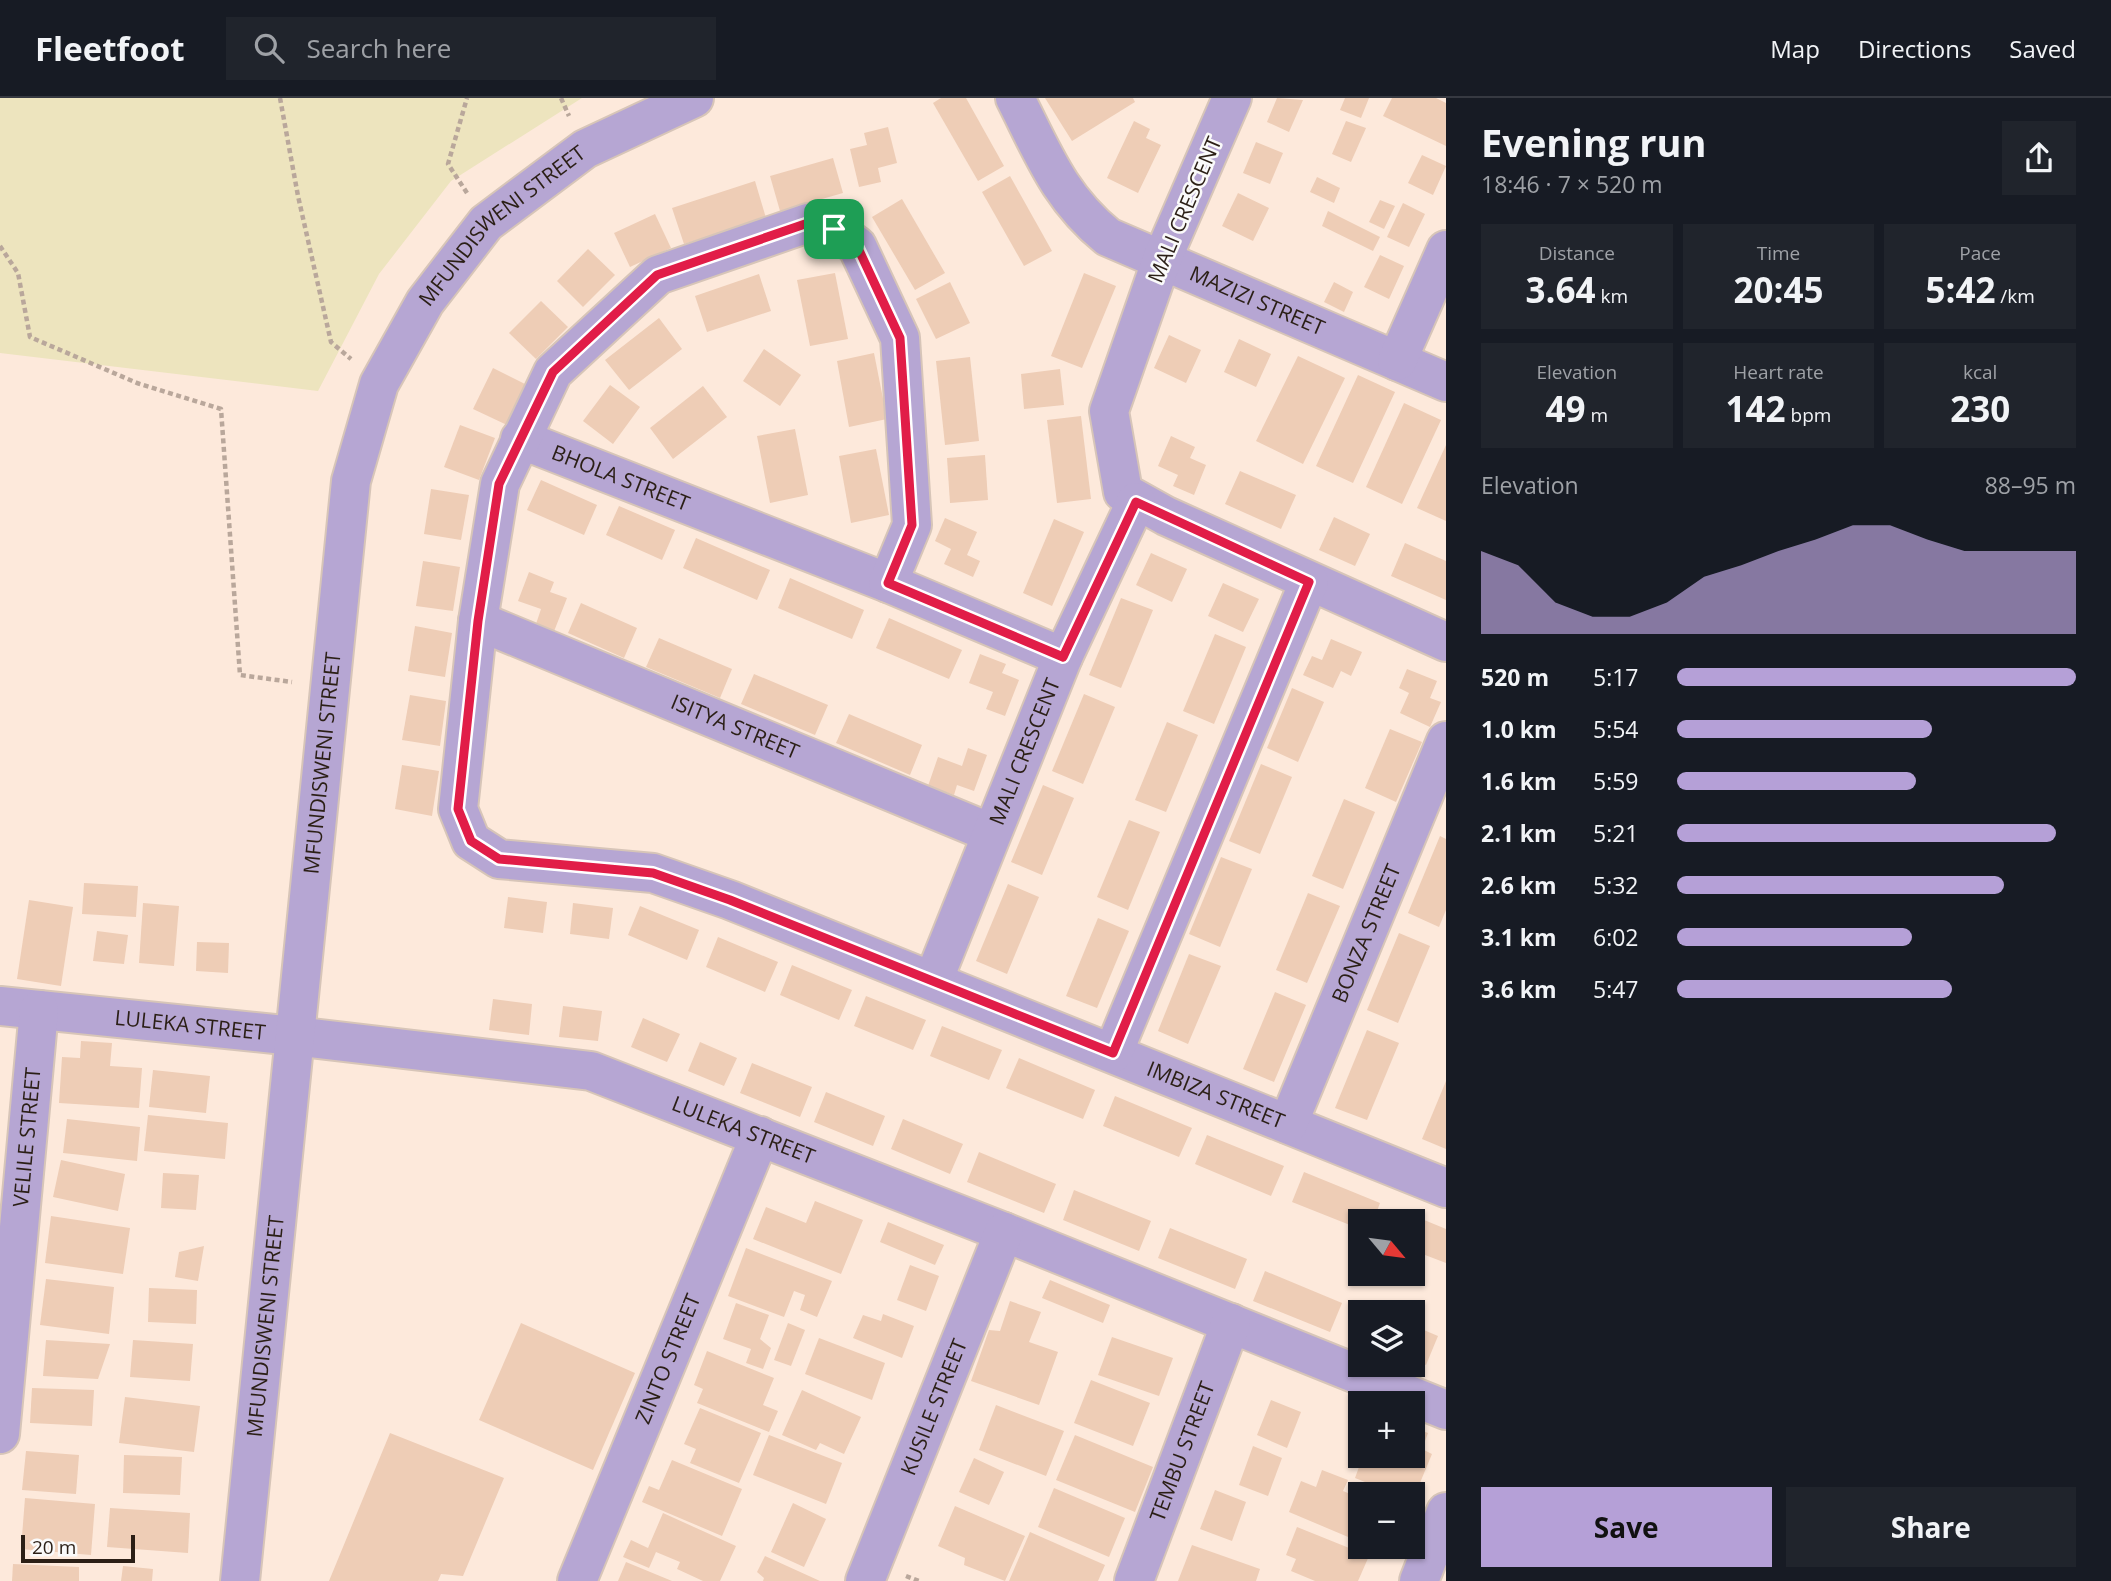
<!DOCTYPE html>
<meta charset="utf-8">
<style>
:root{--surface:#171b24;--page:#20242c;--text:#f1f3f6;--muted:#9ea1a6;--line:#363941;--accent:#b5a0d7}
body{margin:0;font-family:"Open Sans",sans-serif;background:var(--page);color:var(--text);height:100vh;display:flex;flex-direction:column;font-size:26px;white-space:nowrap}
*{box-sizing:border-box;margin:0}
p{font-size:23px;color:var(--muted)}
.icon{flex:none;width:38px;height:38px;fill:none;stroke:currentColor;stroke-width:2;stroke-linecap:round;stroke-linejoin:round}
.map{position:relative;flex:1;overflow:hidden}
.panel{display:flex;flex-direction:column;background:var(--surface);width:665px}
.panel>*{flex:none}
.needle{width:46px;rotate:119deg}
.tools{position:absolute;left:1348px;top:1111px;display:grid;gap:14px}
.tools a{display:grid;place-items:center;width:77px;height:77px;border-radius:0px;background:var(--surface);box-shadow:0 2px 5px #0004;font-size:35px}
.scale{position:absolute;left:21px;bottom:18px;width:114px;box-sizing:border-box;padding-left:7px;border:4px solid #2b1f16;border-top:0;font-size:19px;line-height:24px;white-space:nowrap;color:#2b1f16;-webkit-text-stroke:5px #fafafa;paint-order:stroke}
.pin{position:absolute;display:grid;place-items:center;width:60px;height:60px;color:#fff;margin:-30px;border-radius:14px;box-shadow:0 4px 10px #0006}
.round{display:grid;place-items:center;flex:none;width:74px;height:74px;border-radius:0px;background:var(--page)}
.headline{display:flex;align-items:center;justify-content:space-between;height:119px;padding:0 35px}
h1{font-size:38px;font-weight:700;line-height:52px}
.metrics{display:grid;grid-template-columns:repeat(3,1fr);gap:10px;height:119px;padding:7px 35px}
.metrics div{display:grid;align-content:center;border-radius:0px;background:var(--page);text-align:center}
.metrics b{font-size:35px;font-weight:700}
.metrics small{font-size:19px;font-weight:400}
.metrics p{font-size:19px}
.chart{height:196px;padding:14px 35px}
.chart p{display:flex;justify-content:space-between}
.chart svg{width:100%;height:126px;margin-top:7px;fill:var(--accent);opacity:.7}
.button{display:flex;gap:14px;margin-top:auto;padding:14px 35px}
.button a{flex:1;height:80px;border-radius:0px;background:var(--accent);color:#111;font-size:28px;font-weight:700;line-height:80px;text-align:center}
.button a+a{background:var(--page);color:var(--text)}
ul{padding:0 35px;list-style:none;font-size:23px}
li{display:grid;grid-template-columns:112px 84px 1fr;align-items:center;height:52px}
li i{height:18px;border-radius:9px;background:var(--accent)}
header{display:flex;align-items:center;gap:42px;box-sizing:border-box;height:98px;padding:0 35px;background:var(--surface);border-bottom:2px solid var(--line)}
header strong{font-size:33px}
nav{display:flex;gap:38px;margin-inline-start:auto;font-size:24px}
.search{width:490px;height:63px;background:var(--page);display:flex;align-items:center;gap:18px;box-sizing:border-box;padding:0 24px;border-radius:0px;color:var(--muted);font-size:26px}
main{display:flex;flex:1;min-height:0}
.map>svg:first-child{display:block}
.sand{fill:#ede4be}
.building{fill:#eecdb6}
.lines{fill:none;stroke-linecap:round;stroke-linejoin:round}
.minor-casing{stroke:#d7c5b8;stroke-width:42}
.path{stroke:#b9a79b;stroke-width:4.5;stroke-dasharray:5 3.5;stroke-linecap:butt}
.minor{stroke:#b6a6d3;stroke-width:38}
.route-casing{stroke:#fff;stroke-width:14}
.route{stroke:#e11d48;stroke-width:9}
.labels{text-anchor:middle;stroke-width:5;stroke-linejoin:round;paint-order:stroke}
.street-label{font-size:21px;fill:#2b1f16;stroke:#fafafa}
</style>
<header>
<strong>Fleetfoot</strong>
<div class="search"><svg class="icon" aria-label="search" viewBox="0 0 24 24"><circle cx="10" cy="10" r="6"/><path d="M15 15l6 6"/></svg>Search here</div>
<nav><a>Map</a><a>Directions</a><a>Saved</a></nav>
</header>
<main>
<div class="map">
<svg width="1446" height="1483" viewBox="0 0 1446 1483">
<rect width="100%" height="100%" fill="#fde9db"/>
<polygon class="sand" points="0,0 582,0 451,83 379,176 318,293 0,255"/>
<g class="building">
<polygon points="941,0 966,0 1004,68 978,83 933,5"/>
<polygon points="1045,0 1133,0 1135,4 1072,43"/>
<polygon points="1277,0 1303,2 1289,34 1267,24"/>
<polygon points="1345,0 1369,0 1361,20 1340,12"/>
<polygon points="1392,0 1436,0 1446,5 1446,48 1383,18"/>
<polygon points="1134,23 1150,31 1146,40 1161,47 1138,95 1107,80"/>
<polygon points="1346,23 1366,30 1351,64 1332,56"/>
<polygon points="888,29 897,65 878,70 881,84 859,89 850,51 867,47 864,35"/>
<polygon points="1256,44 1283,55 1270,86 1243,75"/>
<polygon points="1422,57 1446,68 1433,97 1408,85"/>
<polygon points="833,60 843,95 780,113 770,78"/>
<polygon points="1010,78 1052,153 1024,168 982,94"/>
<polygon points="1317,79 1340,90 1334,105 1310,94"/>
<polygon points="755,83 766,120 684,146 672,110"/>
<polygon points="1238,95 1269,110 1253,143 1222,128"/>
<polygon points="902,101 945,175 915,192 872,119"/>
<polygon points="1380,102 1395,108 1384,131 1369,124"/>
<polygon points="1403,105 1425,116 1409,149 1387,139"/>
<polygon points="1328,113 1380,139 1373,153 1322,128"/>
<polygon points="655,116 671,150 630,169 614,135"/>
<polygon points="588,151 615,177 583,209 557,183"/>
<polygon points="1380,157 1404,168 1389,201 1364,189"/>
<polygon points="835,175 848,241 810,248 797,182"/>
<polygon points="1084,175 1116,188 1082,270 1051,258"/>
<polygon points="759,176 771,213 707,234 695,198"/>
<polygon points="950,184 970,225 936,241 916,201"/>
<polygon points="1334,184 1353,194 1344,214 1324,204"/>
<polygon points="541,203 568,229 536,261 509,235"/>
<polygon points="659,220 682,251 629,292 605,262"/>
<polygon points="1169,237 1201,252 1186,285 1154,270"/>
<polygon points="1239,241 1271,256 1256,289 1224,274"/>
<polygon points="764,251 801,277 780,308 743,283"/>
<polygon points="874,255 887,321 849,329 837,263"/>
<polygon points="1298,258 1345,280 1303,366 1256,343"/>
<polygon points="970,259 979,343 945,347 936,263"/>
<polygon points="493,270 527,287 507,327 473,311"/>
<polygon points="1060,271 1064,307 1024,311 1021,276"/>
<polygon points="1358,277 1395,294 1353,385 1316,368"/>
<polygon points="610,287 640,309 613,346 583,323"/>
<polygon points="703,288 727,319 673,361 650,330"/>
<polygon points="1404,305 1441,322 1402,406 1366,389"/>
<polygon points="1081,318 1091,401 1057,405 1047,322"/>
<polygon points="460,327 495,340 479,382 444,369"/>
<polygon points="795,331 808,397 770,405 757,338"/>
<polygon points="1171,338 1195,349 1190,360 1206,367 1194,397 1173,388 1178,377 1158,368"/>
<polygon points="1446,347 1446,423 1417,410"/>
<polygon points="876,351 889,417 851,425 839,358"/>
<polygon points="985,357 988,402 950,405 947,360"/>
<polygon points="1240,373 1296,397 1281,431 1225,406"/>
<polygon points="541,382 597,407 584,437 527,412"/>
<polygon points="431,391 469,397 461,442 424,436"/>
<polygon points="619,408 675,432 662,462 606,437"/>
<polygon points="1334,419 1370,436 1355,468 1319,452"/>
<polygon points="945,420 977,434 967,457 980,463 973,479 944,466 951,451 935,443"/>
<polygon points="1054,421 1084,434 1052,508 1023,495"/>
<polygon points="696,440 770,472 757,502 683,470"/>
<polygon points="1405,445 1446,463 1446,502 1391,478"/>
<polygon points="1151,455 1187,471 1172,504 1136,487"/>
<polygon points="423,463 460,469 453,513 416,508"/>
<polygon points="529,474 554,484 550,494 567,500 553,536 535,529 541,511 518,503"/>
<polygon points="790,480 864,512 852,541 778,510"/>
<polygon points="1223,485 1259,501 1243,534 1208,518"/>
<polygon points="1121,500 1153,512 1121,590 1089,577"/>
<polygon points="581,505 637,530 624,560 568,535"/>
<polygon points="889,520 962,552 949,581 876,550"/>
<polygon points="415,528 452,535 445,579 408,573"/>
<polygon points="1215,536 1246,549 1214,626 1183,613"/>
<polygon points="659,540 732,571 720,600 646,569"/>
<polygon points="1331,541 1362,554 1351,578 1341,573 1333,590 1303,577 1312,558 1322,562"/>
<polygon points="980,556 1006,566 1002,575 1019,582 1005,618 986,611 993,594 969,585"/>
<polygon points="1407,571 1437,583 1430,600 1441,604 1430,629 1400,615 1409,595 1399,590"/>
<polygon points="754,576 828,607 815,637 741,606"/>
<polygon points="1292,590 1324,604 1298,664 1267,650"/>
<polygon points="1084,596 1115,609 1083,686 1052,673"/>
<polygon points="410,597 446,603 440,648 402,642"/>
<polygon points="849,616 922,647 910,677 836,645"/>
<polygon points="1167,624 1198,637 1166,714 1135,702"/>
<polygon points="1390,631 1422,644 1396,704 1365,690"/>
<polygon points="968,650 987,657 974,693 957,687 954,697 928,688 938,659 962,668"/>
<polygon points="1261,666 1292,679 1260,756 1229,743"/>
<polygon points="402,667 439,673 432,718 395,711"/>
<polygon points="1043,687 1074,700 1042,777 1011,764"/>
<polygon points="1344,701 1375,714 1343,791 1312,778"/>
<polygon points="1129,722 1160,734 1128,812 1097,799"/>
<polygon points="1440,738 1446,741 1446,812 1439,829 1408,815"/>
<polygon points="1221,759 1252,771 1220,849 1189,836"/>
<polygon points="84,785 138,788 136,819 82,816"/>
<polygon points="1008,786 1039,799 1007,876 976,863"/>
<polygon points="1308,795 1340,808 1307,885 1276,872"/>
<polygon points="508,799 547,804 543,835 504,830"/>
<polygon points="29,802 73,809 61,888 17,881"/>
<polygon points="143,805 179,808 174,868 139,865"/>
<polygon points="573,805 613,810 609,841 570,836"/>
<polygon points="640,808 699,832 687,862 628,837"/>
<polygon points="1098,820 1129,833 1097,910 1066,898"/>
<polygon points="97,833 128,837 124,866 93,863"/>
<polygon points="1399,835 1430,848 1398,925 1367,912"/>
<polygon points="718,839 778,864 765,894 706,869"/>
<polygon points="197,844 229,845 228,875 196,873"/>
<polygon points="1189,856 1221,868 1188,946 1158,933"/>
<polygon points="792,867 852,892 839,922 780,897"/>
<polygon points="1275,894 1306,907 1274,984 1243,971"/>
<polygon points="866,898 926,922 913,952 854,928"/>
<polygon points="493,901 532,906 529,937 489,932"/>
<polygon points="563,908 602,913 598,943 559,939"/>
<polygon points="643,920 680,936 667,964 631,949"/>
<polygon points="942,928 1002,952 989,982 930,958"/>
<polygon points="1367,932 1399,945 1367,1022 1335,1010"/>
<polygon points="81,943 112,945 110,968 142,970 139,1010 59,1005 62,959 80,960"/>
<polygon points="700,944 737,960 724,988 688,973"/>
<polygon points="1019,960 1095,992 1083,1021 1006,990"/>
<polygon points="752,965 812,989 800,1019 740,995"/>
<polygon points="153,972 210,978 206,1015 149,1009"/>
<polygon points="1446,983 1446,1051 1422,1041"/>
<polygon points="826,994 885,1018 873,1048 814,1024"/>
<polygon points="1115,998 1192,1030 1179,1059 1103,1028"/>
<polygon points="148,1017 228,1025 225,1061 144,1053"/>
<polygon points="67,1021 140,1029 137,1063 63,1055"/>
<polygon points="903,1021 963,1046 950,1076 891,1051"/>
<polygon points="1207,1037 1284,1068 1271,1098 1195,1066"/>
<polygon points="979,1054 1056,1086 1044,1115 967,1084"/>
<polygon points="61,1062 125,1076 118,1113 53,1099"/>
<polygon points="1304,1074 1380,1105 1373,1124 1360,1124 1360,1131 1292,1104"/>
<polygon points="163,1075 199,1077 196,1112 161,1110"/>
<polygon points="1074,1092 1151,1123 1139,1153 1063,1122"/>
<polygon points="815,1103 863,1122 841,1176 753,1141 766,1109 806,1125"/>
<polygon points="1400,1112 1446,1131 1446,1165 1412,1152 1412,1124 1395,1124"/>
<polygon points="51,1118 130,1130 123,1176 45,1165"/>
<polygon points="888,1124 944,1147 935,1167 880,1144"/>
<polygon points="1170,1130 1247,1161 1235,1191 1158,1160"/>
<polygon points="204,1148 198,1183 175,1179 179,1154"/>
<polygon points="746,1150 832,1183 817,1219 800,1212 805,1197 794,1193 784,1219 728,1198"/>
<polygon points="910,1167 939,1178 926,1213 897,1202"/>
<polygon points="1265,1173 1342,1205 1330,1234 1253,1203"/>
<polygon points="46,1181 114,1189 109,1236 40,1227"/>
<polygon points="1050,1182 1110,1207 1103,1225 1042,1200"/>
<polygon points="149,1190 197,1192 196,1226 148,1224"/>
<polygon points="1010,1203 1041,1214 1029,1244 1058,1254 1039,1307 971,1283 989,1232 1000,1233"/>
<polygon points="736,1205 769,1217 760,1241 771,1250 763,1271 746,1265 751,1251 723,1241"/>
<polygon points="1361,1207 1381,1214 1360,1214 1360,1240 1349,1236"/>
<polygon points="883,1216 914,1228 902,1260 853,1240 863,1217 881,1223"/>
<polygon points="521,1225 635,1275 593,1372 479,1322"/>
<polygon points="788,1225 805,1232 791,1268 774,1262"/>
<polygon points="1412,1227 1438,1238 1426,1267 1412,1262"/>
<polygon points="1112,1239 1173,1260 1159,1298 1098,1277"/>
<polygon points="819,1240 885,1265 872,1302 805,1276"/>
<polygon points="46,1242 110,1246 98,1281 43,1278"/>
<polygon points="133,1242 193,1246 190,1283 130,1279"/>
<polygon points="707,1253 774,1280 763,1307 778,1313 769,1334 697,1305 703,1291 694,1287"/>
<polygon points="1091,1282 1150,1305 1133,1348 1074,1325"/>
<polygon points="32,1290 94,1292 92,1328 30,1325"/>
<polygon points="802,1292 861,1319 844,1356 820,1345 816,1352 782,1337"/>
<polygon points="125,1299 200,1308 194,1354 119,1345"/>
<polygon points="1271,1302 1301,1314 1287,1350 1257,1337"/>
<polygon points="996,1307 1064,1333 1046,1378 979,1352"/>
<polygon points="700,1310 761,1335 739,1385 690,1365 696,1351 684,1346"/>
<polygon points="1412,1329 1428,1335 1422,1351 1432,1356 1412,1404 1412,1396 1395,1396 1355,1380 1363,1358 1412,1358"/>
<polygon points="390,1335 504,1380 463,1478 441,1476 438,1483 329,1483"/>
<polygon points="769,1337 842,1365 826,1406 753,1377"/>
<polygon points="1075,1337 1153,1369 1135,1414 1056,1382"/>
<polygon points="1253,1348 1282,1360 1268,1398 1239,1387"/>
<polygon points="26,1353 79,1357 76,1396 22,1392"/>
<polygon points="124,1357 182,1359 180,1397 123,1395"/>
<polygon points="974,1360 1004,1374 989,1407 959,1394"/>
<polygon points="672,1362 742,1391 722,1438 642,1404 649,1388 659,1392"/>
<polygon points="1322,1372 1348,1382 1343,1393 1360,1400 1360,1444 1289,1414 1301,1383 1316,1389"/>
<polygon points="1054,1390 1125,1420 1109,1459 1038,1429"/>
<polygon points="1215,1392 1246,1404 1232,1443 1200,1431"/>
<polygon points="25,1400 95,1406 91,1457 21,1451"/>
<polygon points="793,1405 826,1421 804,1469 771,1454"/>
<polygon points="955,1408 1025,1438 1005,1483 964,1467 965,1460 938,1448"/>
<polygon points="110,1410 190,1415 188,1455 107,1449"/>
<polygon points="663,1415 736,1448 720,1483 703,1483 677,1471 680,1464 656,1454 649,1470 623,1459 631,1442 648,1450"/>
<polygon points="1297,1429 1369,1458 1358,1483 1315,1483 1291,1473 1296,1461 1286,1457"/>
<polygon points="1030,1434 1105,1467 1098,1483 1009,1483"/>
<polygon points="1192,1447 1260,1471 1256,1483 1178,1483"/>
<polygon points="1373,1449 1391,1449 1388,1455"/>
<polygon points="765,1458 820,1483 763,1483 764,1480 757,1474"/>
<polygon points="626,1464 672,1483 618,1483"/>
<polygon points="13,1466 79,1469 79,1483 12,1483"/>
<polygon points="123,1468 153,1471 152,1483 121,1483"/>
</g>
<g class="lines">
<defs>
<g id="minor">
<path id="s1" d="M 1015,0 C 1043,55 1059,99 1108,139 L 1446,284"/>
<polyline points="1232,0 1162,161 1109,313 1123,394 1166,418 1446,544"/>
<polyline points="1397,263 1446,152"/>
<path id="s2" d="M 520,341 L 888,485 L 1063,559"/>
<path id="s3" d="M 888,485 L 912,427 L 900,240 L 857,148 L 834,131 L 808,125 L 658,177 L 553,274 L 500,386 L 478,523 L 458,711 L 471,743 L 499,761 L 653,775 L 730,802 L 1446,1090"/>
<path id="s4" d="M 478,523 L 991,735"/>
<path id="s5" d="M 933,883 L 1063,559 L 1136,404"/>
<path id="s6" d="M 0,908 L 294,938 L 591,973 L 1004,1134 L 1446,1312"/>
<polyline points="1113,955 1309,484"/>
<path id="s7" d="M 1288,1026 L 1446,643"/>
<path id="s8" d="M 0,1336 L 39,912"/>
<path id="s9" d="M 240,1483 L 351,383 L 379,286 L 425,204 L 486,125 L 585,51 L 694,0"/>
<path id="s10" d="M 577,1483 L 760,1038"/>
<path id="s11" d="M 865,1483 L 1004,1134"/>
<path id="s12" d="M 1134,1483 L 1231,1225"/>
<polyline points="1419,1483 1446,1414"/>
</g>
</defs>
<use href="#minor" class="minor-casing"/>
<g class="path">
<polyline points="280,0 298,98 331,244 351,261"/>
<polyline points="561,0 569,18"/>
<polyline points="467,95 448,66 467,0"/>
<polyline points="0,148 18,175 30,239 137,285 221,311 240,577 292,584"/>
<polyline points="906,1478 919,1483"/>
</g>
<use href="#minor" class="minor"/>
</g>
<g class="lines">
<defs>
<polygon id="route" points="808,125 834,131 857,148 900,240 912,427 888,485 1063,559 1136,404 1309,484 1113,955 730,802 653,775 499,761 471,743 458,711 478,523 499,386 553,274 657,177"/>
</defs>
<use href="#route" class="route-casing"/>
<use href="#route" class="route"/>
</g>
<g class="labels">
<g class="street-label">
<text transform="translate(1185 112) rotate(-67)" y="7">MALI CRESCENT</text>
<text dy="7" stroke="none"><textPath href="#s9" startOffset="1410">MFUNDISWENI STREET</textPath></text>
<text dy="7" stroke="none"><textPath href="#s1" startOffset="331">MAZIZI STREET</textPath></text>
<text dy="7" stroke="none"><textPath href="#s2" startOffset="108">BHOLA STREET</textPath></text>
<text dy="7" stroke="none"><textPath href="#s4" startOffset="278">ISITYA STREET</textPath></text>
<text dy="7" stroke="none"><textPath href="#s5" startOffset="247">MALI CRESCENT</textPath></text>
<text dy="7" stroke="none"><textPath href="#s9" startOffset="822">MFUNDISWENI STREET</textPath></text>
<text dy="7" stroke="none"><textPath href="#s7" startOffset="206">BONZA STREET</textPath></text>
<text dy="7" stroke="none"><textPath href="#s6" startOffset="191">LULEKA STREET</textPath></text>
<text dy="7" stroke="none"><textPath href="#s3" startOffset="1988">IMBIZA STREET</textPath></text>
<text dy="7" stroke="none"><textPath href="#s6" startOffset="758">LULEKA STREET</textPath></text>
<text dy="7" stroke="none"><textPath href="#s8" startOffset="298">VELILE STREET</textPath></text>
<text dy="7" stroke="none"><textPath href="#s9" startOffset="256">MFUNDISWENI STREET</textPath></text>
<text dy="7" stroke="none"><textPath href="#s10" startOffset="240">ZINTO STREET</textPath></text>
<text dy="7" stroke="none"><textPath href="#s11" startOffset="187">KUSILE STREET</textPath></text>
<text dy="7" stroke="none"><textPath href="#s12" startOffset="138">TEMBU STREET</textPath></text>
</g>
</g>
</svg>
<div class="tools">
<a><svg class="needle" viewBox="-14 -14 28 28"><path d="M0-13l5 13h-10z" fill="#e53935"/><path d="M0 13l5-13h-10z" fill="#9ea1a6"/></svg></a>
<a><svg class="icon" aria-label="layers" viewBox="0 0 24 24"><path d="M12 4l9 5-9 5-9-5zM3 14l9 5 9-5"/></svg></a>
<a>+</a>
<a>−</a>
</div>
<div class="scale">20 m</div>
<div class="pin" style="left:834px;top:131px;background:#1e9e55"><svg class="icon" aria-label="arrive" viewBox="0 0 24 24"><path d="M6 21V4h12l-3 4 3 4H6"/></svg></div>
</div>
<section class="panel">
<div class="headline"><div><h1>Evening run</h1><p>18:46 · 7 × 520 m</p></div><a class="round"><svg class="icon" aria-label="share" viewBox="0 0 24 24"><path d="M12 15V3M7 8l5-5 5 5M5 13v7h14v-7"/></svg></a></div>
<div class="metrics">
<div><p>Distance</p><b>3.64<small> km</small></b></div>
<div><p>Time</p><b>20:45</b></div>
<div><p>Pace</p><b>5:42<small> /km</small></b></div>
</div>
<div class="metrics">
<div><p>Elevation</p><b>49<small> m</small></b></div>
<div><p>Heart rate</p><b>142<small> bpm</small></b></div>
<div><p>kcal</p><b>230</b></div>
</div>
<div class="chart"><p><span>Elevation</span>88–95 m</p>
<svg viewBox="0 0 160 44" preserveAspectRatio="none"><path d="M0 44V15L10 20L20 33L30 38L40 38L50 33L60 24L70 20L80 15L90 11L100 6L110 6L120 11L130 15L140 15L150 15L160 15V44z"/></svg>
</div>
<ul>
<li><b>520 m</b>5:17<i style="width:100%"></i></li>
<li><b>1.0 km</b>5:54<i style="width:64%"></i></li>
<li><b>1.6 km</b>5:59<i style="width:60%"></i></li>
<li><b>2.1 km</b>5:21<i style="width:95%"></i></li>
<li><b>2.6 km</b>5:32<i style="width:82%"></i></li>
<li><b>3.1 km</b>6:02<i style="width:59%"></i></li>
<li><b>3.6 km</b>5:47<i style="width:69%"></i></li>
</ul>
<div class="button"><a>Save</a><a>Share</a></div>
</section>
</main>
